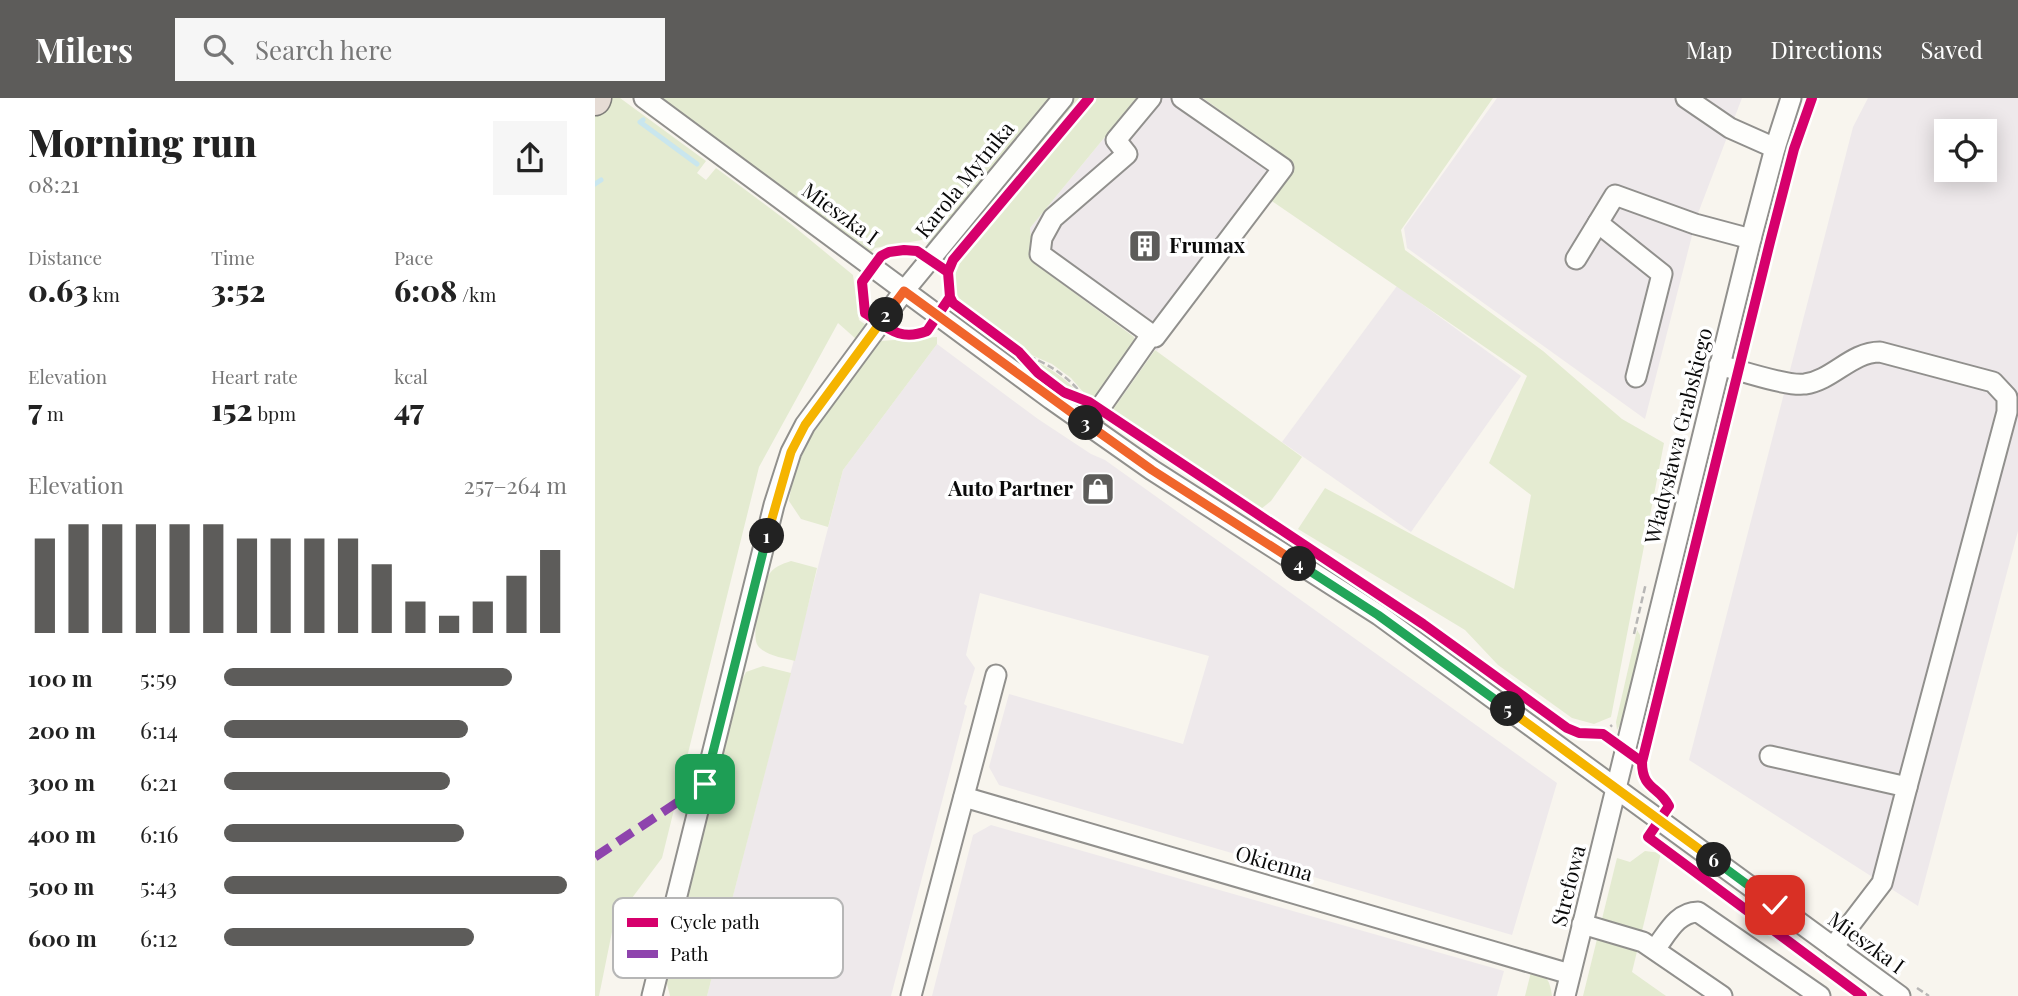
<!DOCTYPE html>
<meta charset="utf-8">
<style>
:root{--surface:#fff;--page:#f6f6f6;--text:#222;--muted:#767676;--accent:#5d5c5a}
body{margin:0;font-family:"Playfair Display",serif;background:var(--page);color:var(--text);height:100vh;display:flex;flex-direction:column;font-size:26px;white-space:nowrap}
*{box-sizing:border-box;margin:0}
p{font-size:23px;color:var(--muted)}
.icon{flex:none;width:38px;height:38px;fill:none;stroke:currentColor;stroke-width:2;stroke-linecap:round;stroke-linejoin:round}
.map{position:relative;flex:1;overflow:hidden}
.side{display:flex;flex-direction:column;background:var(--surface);width:595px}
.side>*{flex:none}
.tools{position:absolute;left:1339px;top:21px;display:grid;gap:14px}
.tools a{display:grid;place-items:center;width:63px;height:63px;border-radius:0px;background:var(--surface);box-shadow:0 4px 18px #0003;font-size:35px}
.pin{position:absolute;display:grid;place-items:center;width:60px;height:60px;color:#fff;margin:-30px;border-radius:14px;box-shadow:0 4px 10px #0006}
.km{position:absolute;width:35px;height:35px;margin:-18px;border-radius:50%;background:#222;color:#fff;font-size:19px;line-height:35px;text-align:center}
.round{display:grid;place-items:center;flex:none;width:74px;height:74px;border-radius:0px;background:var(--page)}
.overview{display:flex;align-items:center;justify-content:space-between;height:119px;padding:0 28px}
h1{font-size:38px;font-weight:800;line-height:52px}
.metrics{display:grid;grid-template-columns:repeat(3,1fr);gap:10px;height:119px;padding:7px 28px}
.metrics div{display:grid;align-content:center}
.metrics b{font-size:30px;font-weight:800}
.metrics small{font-size:19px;font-weight:400}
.metrics p{font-size:19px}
.chart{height:196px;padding:14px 28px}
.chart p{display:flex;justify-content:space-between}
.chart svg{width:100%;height:126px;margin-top:7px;stroke:var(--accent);stroke-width:6}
ul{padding:0 28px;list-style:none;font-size:23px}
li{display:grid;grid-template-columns:112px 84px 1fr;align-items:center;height:52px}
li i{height:18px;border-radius:9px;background:var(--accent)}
header{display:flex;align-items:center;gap:42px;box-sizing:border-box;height:98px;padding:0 35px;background:var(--accent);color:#fff}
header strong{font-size:33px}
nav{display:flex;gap:38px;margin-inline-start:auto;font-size:24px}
.search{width:490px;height:63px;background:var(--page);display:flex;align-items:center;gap:18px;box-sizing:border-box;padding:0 24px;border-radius:0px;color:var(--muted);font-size:26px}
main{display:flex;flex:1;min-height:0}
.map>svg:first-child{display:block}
.industrial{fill:#eee9eb;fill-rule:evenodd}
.green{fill:#e4ebd1}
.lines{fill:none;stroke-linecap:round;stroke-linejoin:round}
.stream{stroke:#c9e6ee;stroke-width:5}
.minor-casing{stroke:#91908d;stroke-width:23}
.highway-casing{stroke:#7e7d7a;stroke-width:33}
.path{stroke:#b7b6b5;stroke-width:2.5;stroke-dasharray:7 3.5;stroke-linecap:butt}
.minor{stroke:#fefefc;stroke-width:19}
.highway{stroke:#e6dcd5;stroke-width:30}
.quiet{stroke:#8e44ad;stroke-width:9;stroke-dasharray:18 9;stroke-linecap:butt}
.cycleway-casing{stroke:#fff;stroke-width:15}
.cycleway{stroke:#d6006c;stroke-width:10}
.split-1-casing{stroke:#fff;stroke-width:14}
.split-2-casing{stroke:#fff;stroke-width:14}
.split-3-casing{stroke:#fff;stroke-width:14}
.split-4-casing{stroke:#fff;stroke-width:14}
.split-5-casing{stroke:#fff;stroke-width:14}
.split-6-casing{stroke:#fff;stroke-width:14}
.split-7-casing{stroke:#fff;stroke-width:14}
.split-1{stroke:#22a559;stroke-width:9}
.split-2{stroke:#f5b400;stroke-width:9}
.split-3{stroke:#f0652b;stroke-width:9}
.split-4{stroke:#f0652b;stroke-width:9}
.split-5{stroke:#22a559;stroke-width:9}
.split-6{stroke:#f5b400;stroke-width:9}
.split-7{stroke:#22a559;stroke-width:9}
.labels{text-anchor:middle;stroke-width:7;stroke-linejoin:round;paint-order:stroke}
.street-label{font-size:21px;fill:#0a0a0a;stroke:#fff}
.poi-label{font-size:21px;font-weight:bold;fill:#0a0a0a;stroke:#fff;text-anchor:start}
.key{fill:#fff;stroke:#b6b6b6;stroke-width:2}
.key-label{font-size:19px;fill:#0a0a0a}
</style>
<header>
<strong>Milers</strong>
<div class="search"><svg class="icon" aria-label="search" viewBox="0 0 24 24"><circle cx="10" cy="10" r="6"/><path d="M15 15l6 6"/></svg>Search here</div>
<nav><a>Map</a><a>Directions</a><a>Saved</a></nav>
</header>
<main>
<section class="side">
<div class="overview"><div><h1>Morning run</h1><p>08:21</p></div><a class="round"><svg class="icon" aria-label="share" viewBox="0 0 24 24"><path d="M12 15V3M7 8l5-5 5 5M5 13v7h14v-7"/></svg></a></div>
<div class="metrics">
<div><p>Distance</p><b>0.63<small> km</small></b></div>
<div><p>Time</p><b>3:52</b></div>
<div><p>Pace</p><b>6:08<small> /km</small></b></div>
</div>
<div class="metrics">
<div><p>Elevation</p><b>7<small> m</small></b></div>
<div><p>Heart rate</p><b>152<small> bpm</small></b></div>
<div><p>kcal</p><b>47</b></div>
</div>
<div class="chart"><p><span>Elevation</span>257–264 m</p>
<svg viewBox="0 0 160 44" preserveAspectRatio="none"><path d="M5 44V11M15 44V6M25 44V6M35 44V6M45 44V6M55 44V6M65 44V11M75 44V11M85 44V11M95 44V11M105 44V20M115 44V33M125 44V38M135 44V33M145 44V24M155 44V15"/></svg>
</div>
<ul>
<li><b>100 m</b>5:59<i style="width:84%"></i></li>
<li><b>200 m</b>6:14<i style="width:71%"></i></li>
<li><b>300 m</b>6:21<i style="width:66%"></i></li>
<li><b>400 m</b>6:16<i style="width:70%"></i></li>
<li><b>500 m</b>5:43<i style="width:100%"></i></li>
<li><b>600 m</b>6:12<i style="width:73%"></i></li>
</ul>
</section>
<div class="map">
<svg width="1423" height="898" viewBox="0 0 1423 898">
<rect width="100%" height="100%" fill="#f8f5ee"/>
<g class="industrial">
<polygon points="542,0 608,0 699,66 562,253 439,164 435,130"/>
<polygon points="902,0 1147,0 1102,118 1050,321 812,150 809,130"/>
<path d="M 1273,0 L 1423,0 L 1423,433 L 1323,808 L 1094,662 L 1258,29 ZM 1351,33 L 1390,33 L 1390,72 L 1351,72 Z"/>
<polygon points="802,188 926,278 816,434 687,344"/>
<polygon points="342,246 443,321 496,356 510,362 962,685 917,837 404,687 394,669 414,596 588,646 614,558 385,495 371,557 380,570 369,606 372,608 296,898 112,898 248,372"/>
<polygon points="396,727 909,873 902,898 337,898 378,737"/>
</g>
<g class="green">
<polygon points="0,0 25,0 111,63 102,75 111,82 121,70 196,126 258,177 264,222 271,227 261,241 243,225 164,369 67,760 19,824 4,898 0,898"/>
<polygon points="61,0 460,0 334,146 327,142 280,150 275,156"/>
<polygon points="480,0 487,0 356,157 349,157"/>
<path d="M 499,0 L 542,0 L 435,130 L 439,165 L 539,239 L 540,245 L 502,304 L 489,295 L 476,280 L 457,266 L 434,256 L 365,205 C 357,194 355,178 361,166 Z"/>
<polygon points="608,0 898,0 806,132 810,152 948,253 1027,321 1069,345 1016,619 999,626 977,620 903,567 870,532 703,431 730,390 919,491 936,397 894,365 932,278 674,101 699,66"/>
<polygon points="360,213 429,264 445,281 355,216"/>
<path d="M 342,239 L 342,246 L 248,372 L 233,429 L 206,421 L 194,403 C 202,342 248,290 285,243 Z"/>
<polygon points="560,252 707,359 676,403 666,411 519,315 519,310"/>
<path d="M 432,259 C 454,269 470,279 486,298 C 464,289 448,276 432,259 Z"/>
<path d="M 196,463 L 222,470 L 200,563 C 189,560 171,558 163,548 C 155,538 167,490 173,478 C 178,469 187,466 196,463 Z"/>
<polygon points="1042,532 1045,537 1045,549 1027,623 1022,632 1021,624"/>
<polygon points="168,568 196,575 112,898 75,898 71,882 72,873 147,582 151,574"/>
<polygon points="1050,753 1066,755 1037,874 1071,898 988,898 1022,760 1035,764"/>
<path d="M 936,874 C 952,876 955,883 957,898 L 930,898 Z"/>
</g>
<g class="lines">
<g class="stream">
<polyline points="48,22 45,24 102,66"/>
<polyline points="0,86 6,82"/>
</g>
<defs>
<g id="minor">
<polyline points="49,0 456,301 557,372 784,517 1305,898"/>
<polyline points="556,0 521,42 532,56 458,120 447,140 445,156 560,239 688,70 587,0"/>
<polyline points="1091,0 1135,30 1180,50"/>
<polyline points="1003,125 1067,176 1041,279"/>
<polyline points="981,161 1020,97 1100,126 1156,141"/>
<path d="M 1124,267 C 1144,272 1193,289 1210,286 C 1238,282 1256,254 1285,254 L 1398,284 L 1412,299 L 1412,314 L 1312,689"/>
<polyline points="493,327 556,237"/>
<polyline points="1175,658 1312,689 1287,785 1238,849"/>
<polyline points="369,699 975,876"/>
<polyline points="987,826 1048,844 1127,898"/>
<path d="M 1060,851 C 1072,836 1082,814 1103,814 L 1225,898"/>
<polyline points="57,898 179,407 196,354 210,327 309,193 468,0"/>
<polyline points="316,898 401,577"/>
<polyline points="970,898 1156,141 1180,50 1196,0"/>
</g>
<polyline id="highway" points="0,2 1,0"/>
</defs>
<use href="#minor" class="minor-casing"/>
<use href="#highway" class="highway-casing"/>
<g class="path">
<path d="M 424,254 C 453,266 468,274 489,298"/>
<polyline points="1039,536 1051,485"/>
<polyline points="1008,636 1017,627"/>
<polyline points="1322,890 1334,898"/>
</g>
<use href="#minor" class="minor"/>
<use href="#highway" class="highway"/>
<polyline class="quiet" points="0,759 110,686"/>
<defs>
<g id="cycleway">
<polyline points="353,174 358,162 494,0"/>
<path d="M 355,199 L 332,233 C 304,244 292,229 270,215 L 267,184 L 286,158 L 294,154 L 309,152 L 322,153 L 353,174 L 355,199 L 358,205 L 424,254 L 443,275 L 468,294 L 494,304 L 828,526 L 972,630 L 984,635 L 1008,636 L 1047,664 C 1047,692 1064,688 1074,708 L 1053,739 L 1267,898"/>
<polyline points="1047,664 1175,144 1199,51 1217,0"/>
</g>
</defs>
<use href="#cycleway" class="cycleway-casing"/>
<use href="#cycleway" class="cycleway"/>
</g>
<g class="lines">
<defs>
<polyline id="split-1" points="110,686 172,438"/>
<polyline id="split-2" points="172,438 196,354 210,327 291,217"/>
<polyline id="split-3" points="291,217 309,193 491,325"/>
<polyline id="split-4" points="491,325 557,372 704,466"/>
<polyline id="split-5" points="704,466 783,517 913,611"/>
<polyline id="split-6" points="913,611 1119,762"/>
<polyline id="split-7" points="1119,762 1180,807"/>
</defs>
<use href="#split-1" class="split-1-casing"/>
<use href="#split-2" class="split-2-casing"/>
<use href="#split-3" class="split-3-casing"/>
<use href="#split-4" class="split-4-casing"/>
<use href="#split-5" class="split-5-casing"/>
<use href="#split-6" class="split-6-casing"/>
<use href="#split-7" class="split-7-casing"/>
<use href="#split-1" class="split-1"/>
<use href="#split-2" class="split-2"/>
<use href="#split-3" class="split-3"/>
<use href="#split-4" class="split-4"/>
<use href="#split-5" class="split-5"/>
<use href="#split-6" class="split-6"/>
<use href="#split-7" class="split-7"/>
</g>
<defs>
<symbol id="building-square" viewBox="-11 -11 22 22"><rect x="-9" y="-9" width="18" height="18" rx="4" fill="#5d5c5a" stroke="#fff"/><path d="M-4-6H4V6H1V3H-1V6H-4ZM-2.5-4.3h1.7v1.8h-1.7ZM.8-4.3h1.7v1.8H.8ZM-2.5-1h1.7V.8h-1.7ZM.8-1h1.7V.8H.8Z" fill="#fff"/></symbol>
<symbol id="shop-square" viewBox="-11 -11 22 22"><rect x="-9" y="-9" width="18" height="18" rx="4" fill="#5d5c5a" stroke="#fff"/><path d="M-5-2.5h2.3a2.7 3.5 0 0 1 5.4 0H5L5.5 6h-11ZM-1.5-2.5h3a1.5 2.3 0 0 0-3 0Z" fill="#fff"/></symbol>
</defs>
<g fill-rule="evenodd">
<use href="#building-square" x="531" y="129" width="38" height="38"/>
<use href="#shop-square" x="484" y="372" width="38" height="38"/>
</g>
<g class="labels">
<g class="street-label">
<text transform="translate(370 82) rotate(-51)" y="7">Karola Mytnika</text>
<text transform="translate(245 116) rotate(36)" y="7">Mieszka I</text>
<text transform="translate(1084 338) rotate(-76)" y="7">Władysława Grabskiego</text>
<text transform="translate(679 766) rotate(16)" y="7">Okienna</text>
<text transform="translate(974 788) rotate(-76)" y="7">Strefowa</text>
<text transform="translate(1271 845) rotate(36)" y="7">Mieszka I</text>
</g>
<g class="poi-label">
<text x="574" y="155">Frumax</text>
<text x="478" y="398" text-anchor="end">Auto Partner</text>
</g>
</g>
<rect x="18" y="800" width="230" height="80" rx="10" class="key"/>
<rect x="32" y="820" width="31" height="9" fill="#d6006c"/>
<rect x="32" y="852" width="31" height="8" fill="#8e44ad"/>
<g class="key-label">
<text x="75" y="831">Cycle path</text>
<text x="75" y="863">Path</text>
</g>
</svg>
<div class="tools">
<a><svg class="icon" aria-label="locate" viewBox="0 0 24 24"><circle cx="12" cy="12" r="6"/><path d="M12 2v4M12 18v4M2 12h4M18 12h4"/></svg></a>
</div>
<div class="pin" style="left:110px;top:686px;background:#1e9e55"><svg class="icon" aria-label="arrive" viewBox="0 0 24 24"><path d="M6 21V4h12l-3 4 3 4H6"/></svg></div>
<div class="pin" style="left:1180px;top:807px;background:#d93025"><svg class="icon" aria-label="check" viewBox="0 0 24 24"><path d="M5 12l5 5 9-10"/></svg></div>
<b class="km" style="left:172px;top:438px">1</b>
<b class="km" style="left:291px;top:217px">2</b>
<b class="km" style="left:491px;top:325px">3</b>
<b class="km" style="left:704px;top:466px">4</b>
<b class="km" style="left:913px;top:611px">5</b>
<b class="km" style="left:1119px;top:762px">6</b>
</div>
</main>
